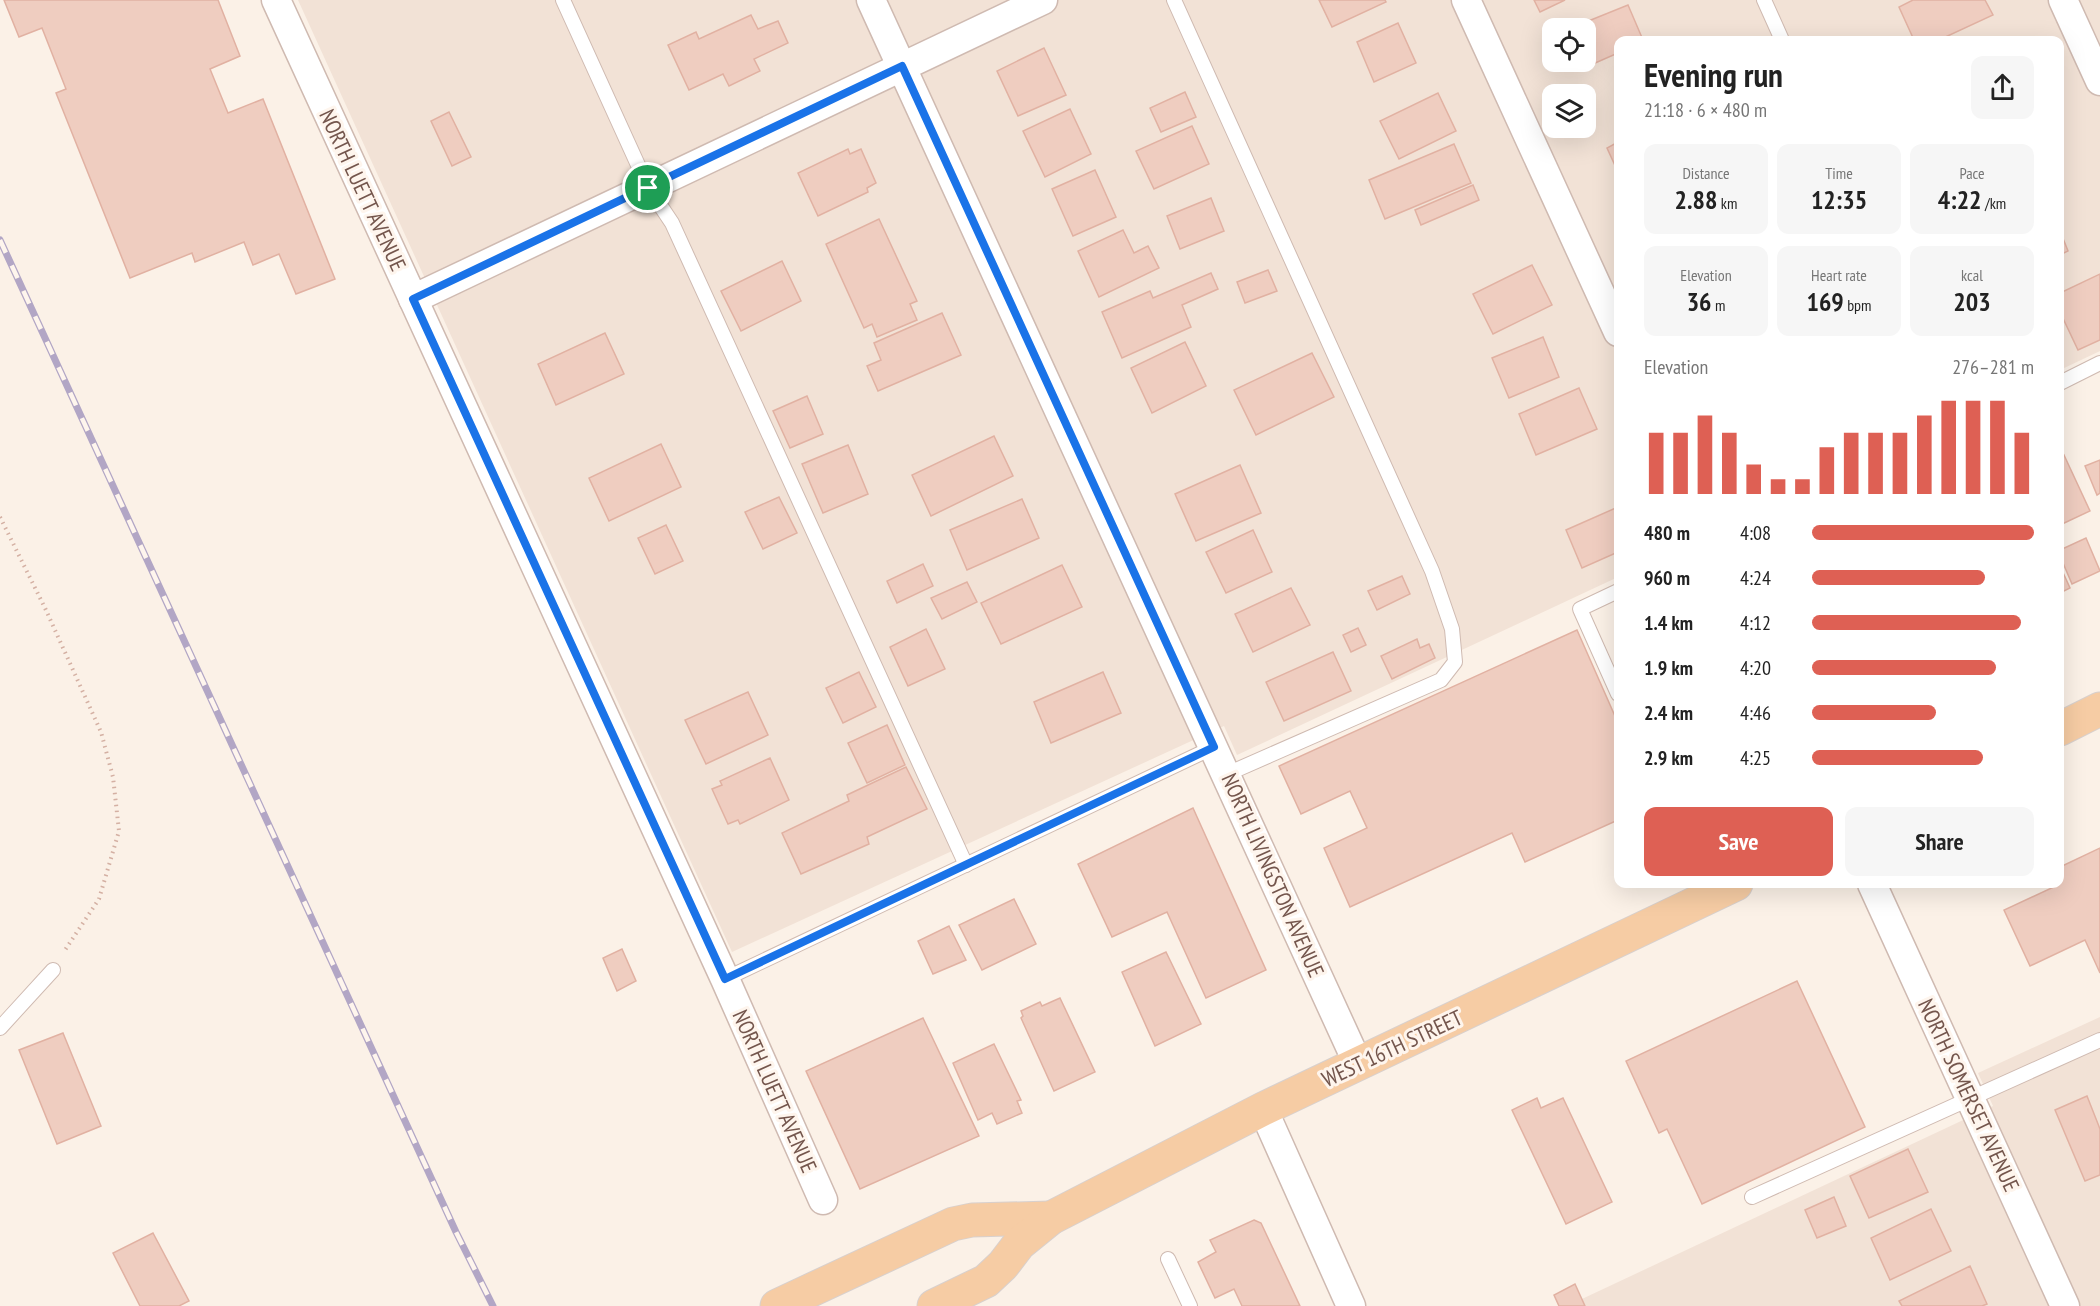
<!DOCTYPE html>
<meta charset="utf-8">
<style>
:root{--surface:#fff;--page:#f6f6f6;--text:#222;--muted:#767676;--accent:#de6054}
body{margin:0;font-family:"PT Sans Narrow",sans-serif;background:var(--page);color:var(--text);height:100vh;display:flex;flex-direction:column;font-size:22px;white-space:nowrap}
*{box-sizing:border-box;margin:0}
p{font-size:20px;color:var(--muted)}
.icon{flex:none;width:33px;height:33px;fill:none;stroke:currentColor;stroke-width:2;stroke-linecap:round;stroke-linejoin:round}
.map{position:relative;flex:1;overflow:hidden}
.drawer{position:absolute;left:1614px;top:36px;width:450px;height:852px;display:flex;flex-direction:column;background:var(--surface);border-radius:12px;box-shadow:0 6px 24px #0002}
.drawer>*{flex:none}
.buttons{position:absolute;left:1542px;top:18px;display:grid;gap:12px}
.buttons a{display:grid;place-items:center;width:54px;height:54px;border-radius:12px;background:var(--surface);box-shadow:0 6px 24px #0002;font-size:30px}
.pin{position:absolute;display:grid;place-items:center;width:51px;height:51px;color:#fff;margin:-26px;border:3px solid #fff;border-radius:50%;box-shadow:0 2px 6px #0007}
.round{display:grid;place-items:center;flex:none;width:63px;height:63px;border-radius:12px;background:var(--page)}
.overview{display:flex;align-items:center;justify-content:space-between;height:102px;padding:0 30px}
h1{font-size:33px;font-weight:700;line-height:45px}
.figures{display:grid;grid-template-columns:repeat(3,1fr);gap:9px;height:102px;padding:6px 30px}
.figures div{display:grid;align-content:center;border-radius:12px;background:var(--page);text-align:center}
.figures b{font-size:26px;font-weight:700}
.figures small{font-size:16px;font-weight:400}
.figures p{font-size:16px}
.chart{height:168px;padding:12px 30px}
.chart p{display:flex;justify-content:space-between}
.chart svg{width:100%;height:108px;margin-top:6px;stroke:var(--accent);stroke-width:6}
.primary-button{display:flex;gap:12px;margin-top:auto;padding:12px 30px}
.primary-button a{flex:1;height:69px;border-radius:12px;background:var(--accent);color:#fff;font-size:24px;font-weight:700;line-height:69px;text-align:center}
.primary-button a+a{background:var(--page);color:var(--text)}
ul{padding:0 30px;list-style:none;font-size:20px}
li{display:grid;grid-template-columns:96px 72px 1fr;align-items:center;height:45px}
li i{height:15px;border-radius:8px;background:var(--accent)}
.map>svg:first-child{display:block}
.residential{fill:#f2e2d6;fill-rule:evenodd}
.building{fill:#efcdc0;stroke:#e1b1a2;stroke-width:1.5}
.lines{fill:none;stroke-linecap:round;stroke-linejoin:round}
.service-casing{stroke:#cfbab1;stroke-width:16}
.minor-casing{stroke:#cfbab1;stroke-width:31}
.primary-casing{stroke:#d8d0cd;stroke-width:35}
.path{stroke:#d4b0a3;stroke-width:4;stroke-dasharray:1.5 4.5;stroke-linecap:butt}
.service{stroke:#fff;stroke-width:14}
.minor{stroke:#fff;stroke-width:28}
.primary{stroke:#f6cca4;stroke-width:33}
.rail-casing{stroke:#b2a6c5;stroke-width:7}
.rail{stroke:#fef5ed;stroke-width:4.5;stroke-dasharray:14;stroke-linecap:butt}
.route-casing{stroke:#fff;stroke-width:12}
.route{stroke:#1a73e8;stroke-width:8}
.labels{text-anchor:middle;stroke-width:6;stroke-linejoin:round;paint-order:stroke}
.street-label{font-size:22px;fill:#74564d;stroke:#fef5ed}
</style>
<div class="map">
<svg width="2100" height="1306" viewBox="0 0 2100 1306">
<rect width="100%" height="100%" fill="#fbf1e7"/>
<g class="residential">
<path d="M 298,0 L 2100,0 L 2100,351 L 2060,370 L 2060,40 L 1618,40 L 1618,577 L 1237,755 L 1224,726 L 732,952 ZM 1552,28 L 1586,28 L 1586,62 L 1552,62 ZM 1552,94 L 1586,94 L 1586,128 L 1552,128 Z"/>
<polygon points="2100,1017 2100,1306 1567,1306 1993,1106 1978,1073"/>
</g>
<g class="building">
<polygon points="4,0 218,0 240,56 210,69 228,113 263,99 335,279 296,294 279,254 253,265 244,242 195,262 192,253 130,278 56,93 66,89 42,28 19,37"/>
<polygon points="1319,0 1385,0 1386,2 1332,27"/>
<polygon points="1534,0 1565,0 1540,12"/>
<polygon points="1913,0 1985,0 1993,15 1939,40 1914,40 1899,7"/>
<polygon points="1628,5 1643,40 1618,40 1618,53 1577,71 1573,62 1586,62 1586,28 1571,28"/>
<polygon points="751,15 758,29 778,21 788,43 754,59 760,71 729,86 723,74 689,90 668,45 696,32 699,39"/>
<polygon points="1398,23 1416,63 1374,82 1357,42"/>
<polygon points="1044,48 1066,95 1018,116 997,71"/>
<polygon points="1185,92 1196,117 1161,132 1150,108"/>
<polygon points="1438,93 1456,131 1399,159 1380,121"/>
<polygon points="1070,109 1091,154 1045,177 1023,131"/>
<polygon points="449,112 471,157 452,166 431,121"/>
<polygon points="1192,126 1209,164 1154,189 1136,151"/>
<polygon points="1618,142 1618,172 1607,148"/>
<polygon points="1454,144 1471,183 1385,219 1369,180"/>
<polygon points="848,149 850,154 861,149 876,183 867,188 868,192 818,216 798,173"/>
<polygon points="1095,170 1116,217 1073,236 1052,189"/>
<polygon points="1473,185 1479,200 1421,225 1415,210"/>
<polygon points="1211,198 1224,231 1180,249 1167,216"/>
<polygon points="879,219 917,301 910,304 917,320 877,337 872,324 864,328 826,244"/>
<polygon points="1123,230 1134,253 1148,246 1159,268 1099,297 1078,251"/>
<polygon points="2060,231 2068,251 2060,255"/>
<polygon points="782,261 801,301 741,331 721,291"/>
<polygon points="1532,265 1552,305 1493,334 1473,294"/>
<polygon points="1268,270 1277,291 1245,303 1237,282"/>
<polygon points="1211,273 1218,289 1182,305 1191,327 1122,358 1102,312 1150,291 1153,298"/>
<polygon points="2100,274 2100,340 2078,350 2060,312 2060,293"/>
<polygon points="942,313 961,355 878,391 867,366 881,360 874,343"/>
<polygon points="605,333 624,374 556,405 538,364"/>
<polygon points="1543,337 1559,377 1509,398 1492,358"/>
<polygon points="1185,342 1206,386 1152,413 1131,368"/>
<polygon points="1312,353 1334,397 1256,435 1234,390"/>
<polygon points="1579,388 1597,429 1536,455 1519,414"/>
<polygon points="807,396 823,434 790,448 773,411"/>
<polygon points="994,436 1013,476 931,516 912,475"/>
<polygon points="661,444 681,487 609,521 589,478"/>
<polygon points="848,445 868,494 823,513 802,464"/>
<polygon points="2064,455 2090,511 2060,525 2060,458"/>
<polygon points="2100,460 2100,493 2097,495 2085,466"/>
<polygon points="1240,465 1261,513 1196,541 1175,494"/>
<polygon points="779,497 797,533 763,549 745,512"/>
<polygon points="1022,499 1039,538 967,570 950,530"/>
<polygon points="1618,507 1618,552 1582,568 1566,530"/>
<polygon points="666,525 683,561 655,574 638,538"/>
<polygon points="1253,530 1272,572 1226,593 1206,552"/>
<polygon points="2086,538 2100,571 2072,584 2060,556 2060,550"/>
<polygon points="923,564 933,586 897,603 887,581"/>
<polygon points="1062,565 1082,607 1001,644 981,603"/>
<polygon points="2060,566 2070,588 2060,593"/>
<polygon points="1402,576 1410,594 1377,610 1368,591"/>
<polygon points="967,582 977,602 942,619 931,598"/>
<polygon points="1291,588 1310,625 1253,652 1235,614"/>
<polygon points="1358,628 1366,645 1351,652 1343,635"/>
<polygon points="926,629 945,669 908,686 890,647"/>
<polygon points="1577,630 1618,723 1618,820 1525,862 1512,833 1350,907 1324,848 1367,828 1350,791 1301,814 1279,766"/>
<polygon points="1417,639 1420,648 1429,644 1435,658 1392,679 1381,656"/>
<polygon points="1333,652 1351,691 1284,721 1266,682"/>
<polygon points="859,672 876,707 843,723 826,688"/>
<polygon points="1103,672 1121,713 1051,743 1034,702"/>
<polygon points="748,692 768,735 706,764 685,720"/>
<polygon points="887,725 905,765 867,783 848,743"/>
<polygon points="770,758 789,800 740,824 738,820 728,824 712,789 722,785 720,781"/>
<polygon points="906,767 927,809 867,837 869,844 801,874 782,833 849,801 847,795"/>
<polygon points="1193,808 1266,970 1206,998 1167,912 1112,937 1078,864"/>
<polygon points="2100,848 2100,973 2085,940 2030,966 2004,910 2056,886 2055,884 2060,884 2060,867"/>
<polygon points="1014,899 1036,944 982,970 959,925"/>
<polygon points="949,926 966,960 933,974 918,941"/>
<polygon points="622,949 636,981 617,991 603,958"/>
<polygon points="1166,952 1201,1024 1155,1046 1122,972"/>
<polygon points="1797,981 1865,1127 1702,1204 1667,1129 1659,1133 1626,1061"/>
<polygon points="1060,998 1095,1072 1054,1091 1021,1018 1023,1016 1021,1011 1040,1002 1042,1006"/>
<polygon points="923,1018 979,1136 860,1189 806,1071"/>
<polygon points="63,1033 101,1126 57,1144 19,1050"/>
<polygon points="994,1044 1021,1100 1017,1101 1022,1113 997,1124 992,1113 978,1120 953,1063"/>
<polygon points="2087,1096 2100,1129 2100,1175 2085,1181 2055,1110"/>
<polygon points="1537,1098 1541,1108 1563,1098 1612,1202 1566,1224 1512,1110"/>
<polygon points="1908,1149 1928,1192 1869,1218 1850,1176"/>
<polygon points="1834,1197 1846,1226 1817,1238 1805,1210"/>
<polygon points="1931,1209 1951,1251 1890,1280 1871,1238"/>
<polygon points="1254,1220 1261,1223 1300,1306 1242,1306 1234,1289 1215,1298 1198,1262 1216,1252 1210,1240"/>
<polygon points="153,1233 189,1301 179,1306 140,1306 113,1253"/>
<polygon points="1970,1266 1987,1304 1982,1306 1902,1306 1899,1301"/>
<polygon points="1575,1284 1585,1306 1559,1306 1554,1295"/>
</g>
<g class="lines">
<defs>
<g id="service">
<polyline points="563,0 648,187 672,223 966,865"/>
<polyline points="1174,0 1432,571 1452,629 1455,662 1441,680 1227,774"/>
<polyline points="1764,0 1782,40"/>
<polyline points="2060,383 2100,363"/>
<polyline points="1618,591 1580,609 1618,694"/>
<polyline points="725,979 1214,747"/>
<polyline points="0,1028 53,970"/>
<polyline points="1752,1197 2100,1040"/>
<polyline points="1168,1259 1190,1306"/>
</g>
<g id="minor">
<polyline points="276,0 725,979 823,1200"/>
<polyline points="871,0 1358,1064"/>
<polyline points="1466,0 1618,332"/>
<polyline points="2063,0 2100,81"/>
<polyline points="413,299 1043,0"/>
<polyline points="1872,884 2065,1306"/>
<polyline points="1263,1109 1351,1306"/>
</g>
<g id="primary">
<polyline points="2060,729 2100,709"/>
<polyline points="777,1306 953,1224 972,1220 1051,1218"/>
<polyline points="934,1306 986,1281 1003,1265 1019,1244 1051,1218 1263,1109 1736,884"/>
</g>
</defs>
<use href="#service" class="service-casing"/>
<use href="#minor" class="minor-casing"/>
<use href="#primary" class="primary-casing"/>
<polyline class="path" points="0,517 45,608 101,732 113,777 119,831 99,899 65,950"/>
<use href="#service" class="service"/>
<use href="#minor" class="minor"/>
<use href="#primary" class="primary"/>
<defs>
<polyline id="rail" points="0,240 456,1232 493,1306"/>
</defs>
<use href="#rail" class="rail-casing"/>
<use href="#rail" class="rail"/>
</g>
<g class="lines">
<defs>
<polygon id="route" points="902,66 1214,747 725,979 413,299"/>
</defs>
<use href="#route" class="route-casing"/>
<use href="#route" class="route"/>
</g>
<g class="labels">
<g class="street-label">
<text transform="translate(363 190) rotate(65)" y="8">NORTH LUETT AVENUE</text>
<text transform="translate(1273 875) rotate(66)" y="8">NORTH LIVINGSTON AVENUE</text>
<text transform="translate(1392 1048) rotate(-25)" y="8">WEST 16TH STREET</text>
<text transform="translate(775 1091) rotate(66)" y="8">NORTH LUETT AVENUE</text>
<text transform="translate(1969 1095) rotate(65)" y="8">NORTH SOMERSET AVENUE</text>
</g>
</g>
</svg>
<div class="buttons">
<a><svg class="icon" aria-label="locate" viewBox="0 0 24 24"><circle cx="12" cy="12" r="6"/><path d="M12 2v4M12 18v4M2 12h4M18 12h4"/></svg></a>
<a><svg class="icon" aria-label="layers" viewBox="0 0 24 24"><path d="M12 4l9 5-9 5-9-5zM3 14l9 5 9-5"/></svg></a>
</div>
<div class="pin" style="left:648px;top:188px;background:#1e9e55"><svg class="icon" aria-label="arrive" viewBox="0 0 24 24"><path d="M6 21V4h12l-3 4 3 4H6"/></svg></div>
<section class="drawer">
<div class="overview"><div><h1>Evening run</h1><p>21:18 · 6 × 480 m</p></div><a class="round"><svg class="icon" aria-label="share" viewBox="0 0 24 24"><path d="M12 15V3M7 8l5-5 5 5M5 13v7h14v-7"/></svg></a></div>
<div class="figures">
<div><p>Distance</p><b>2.88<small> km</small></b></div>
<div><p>Time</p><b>12:35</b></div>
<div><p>Pace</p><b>4:22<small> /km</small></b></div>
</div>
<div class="figures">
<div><p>Elevation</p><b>36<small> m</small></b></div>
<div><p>Heart rate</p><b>169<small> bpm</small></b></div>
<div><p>kcal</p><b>203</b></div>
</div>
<div class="chart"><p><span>Elevation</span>276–281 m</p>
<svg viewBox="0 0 160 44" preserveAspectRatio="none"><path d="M5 44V19M15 44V19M25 44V12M35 44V19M45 44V32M55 44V38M65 44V38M75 44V25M85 44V19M95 44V19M105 44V19M115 44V12M125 44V6M135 44V6M145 44V6M155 44V19"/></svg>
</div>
<ul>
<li><b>480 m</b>4:08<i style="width:100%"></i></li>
<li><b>960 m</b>4:24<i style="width:78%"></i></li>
<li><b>1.4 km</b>4:12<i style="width:94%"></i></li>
<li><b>1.9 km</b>4:20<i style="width:83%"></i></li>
<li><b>2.4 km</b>4:46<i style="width:56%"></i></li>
<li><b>2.9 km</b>4:25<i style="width:77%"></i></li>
</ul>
<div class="primary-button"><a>Save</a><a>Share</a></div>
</section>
</div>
